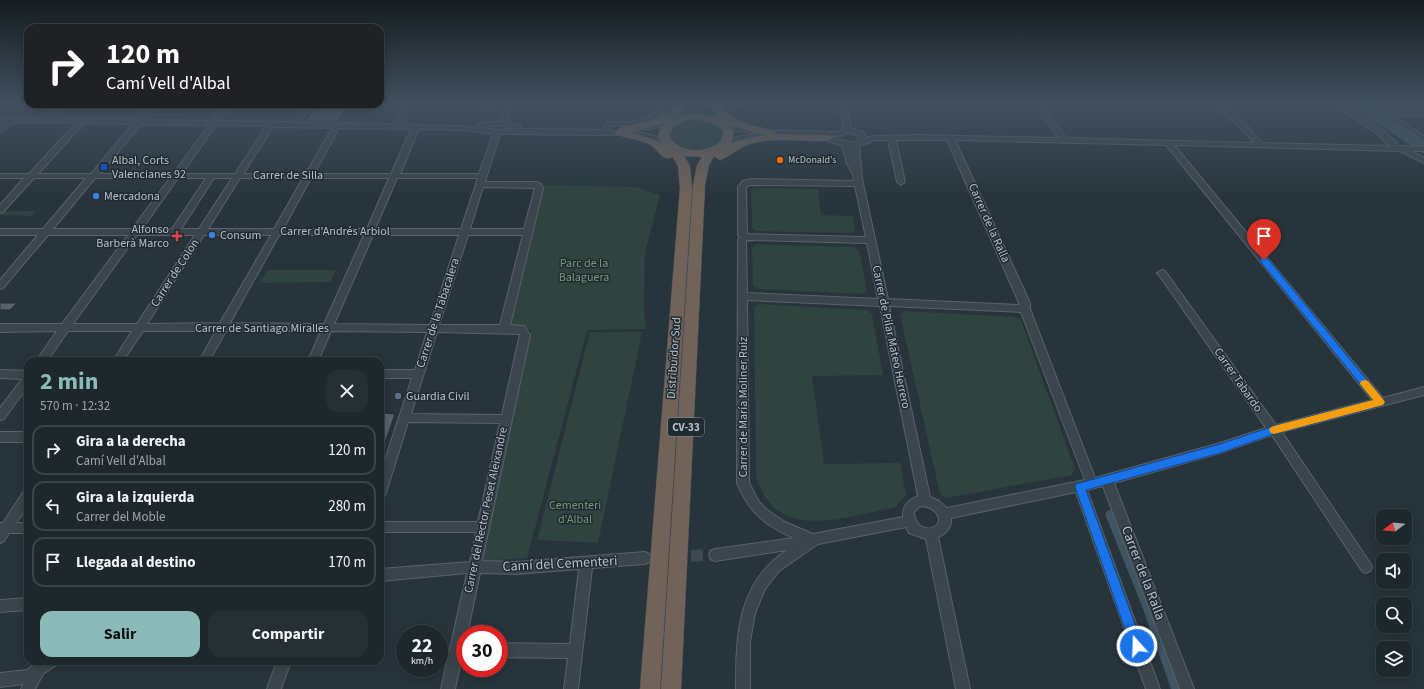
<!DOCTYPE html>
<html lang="es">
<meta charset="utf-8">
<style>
body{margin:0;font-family:"Source Sans 3",sans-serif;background:#252f34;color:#f1f3f6;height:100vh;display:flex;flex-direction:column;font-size:15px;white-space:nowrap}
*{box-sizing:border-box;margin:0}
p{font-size:13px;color:#a0a5a9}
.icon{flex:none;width:22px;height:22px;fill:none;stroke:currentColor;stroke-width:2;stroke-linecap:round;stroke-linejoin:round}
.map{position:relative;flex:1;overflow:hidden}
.sheet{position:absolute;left:24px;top:357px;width:360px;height:308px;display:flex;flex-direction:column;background:#1d272c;border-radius:12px;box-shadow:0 2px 10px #0003,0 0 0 1px #3b4448}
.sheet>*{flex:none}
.banner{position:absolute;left:24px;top:24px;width:360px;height:84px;border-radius:12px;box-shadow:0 2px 10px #0003,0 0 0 1px #3b4448;background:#202124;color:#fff;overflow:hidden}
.needle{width:26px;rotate:254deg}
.fabs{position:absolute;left:1376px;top:509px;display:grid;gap:8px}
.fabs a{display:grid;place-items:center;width:36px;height:36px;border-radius:8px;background:#1d272c;box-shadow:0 2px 10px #0003,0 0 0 1px #3b4448;font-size:20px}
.speed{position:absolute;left:396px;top:625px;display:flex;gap:8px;font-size:20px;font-weight:700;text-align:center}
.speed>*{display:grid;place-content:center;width:52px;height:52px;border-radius:50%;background:#1d272c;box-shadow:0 2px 10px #0003,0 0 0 1px #3b4448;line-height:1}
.speed small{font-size:10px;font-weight:400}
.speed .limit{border:6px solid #d22;background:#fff;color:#111}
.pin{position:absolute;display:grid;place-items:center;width:34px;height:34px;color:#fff;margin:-41px -17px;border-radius:50% 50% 50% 0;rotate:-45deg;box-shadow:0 0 4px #0007}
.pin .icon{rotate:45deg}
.me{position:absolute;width:44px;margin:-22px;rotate:340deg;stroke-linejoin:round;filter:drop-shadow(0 0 3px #0008)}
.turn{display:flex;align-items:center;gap:14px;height:84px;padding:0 16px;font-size:18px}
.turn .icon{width:52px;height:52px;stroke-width:2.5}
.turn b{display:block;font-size:28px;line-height:34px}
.round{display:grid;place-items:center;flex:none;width:42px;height:42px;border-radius:12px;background:#252f34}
.summary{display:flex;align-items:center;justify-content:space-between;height:68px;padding:0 16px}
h1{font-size:24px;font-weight:700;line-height:30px;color:#8bbbb9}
.cta{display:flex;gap:8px;margin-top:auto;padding:8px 16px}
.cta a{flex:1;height:46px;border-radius:12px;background:#8bbbb9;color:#111;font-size:16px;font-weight:700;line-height:46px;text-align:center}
.cta a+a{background:#252f34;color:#f1f3f6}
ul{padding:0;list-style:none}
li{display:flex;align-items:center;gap:12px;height:50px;margin:0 8px 6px;padding:0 8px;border:2px solid #3b4448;border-radius:12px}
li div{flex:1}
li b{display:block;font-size:15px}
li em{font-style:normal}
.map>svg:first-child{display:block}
.green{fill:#2f433f}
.water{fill:#3f5562}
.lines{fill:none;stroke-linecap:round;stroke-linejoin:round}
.canal{fill:#3f5562;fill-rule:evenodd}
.building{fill:#56626c;stroke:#222c33}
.minor-tunnel{stroke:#3d4950;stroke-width:12;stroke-dasharray:12 6;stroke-linecap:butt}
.minor-casing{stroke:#59636a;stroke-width:2}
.highway-casing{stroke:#465057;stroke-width:1}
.minor{fill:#3b454c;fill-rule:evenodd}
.highway{fill:#716359;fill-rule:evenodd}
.route{fill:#1a73e8;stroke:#114b97}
.slow{fill:#f59e0b}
.food-dot{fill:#e8710a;stroke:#202a31;stroke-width:1.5}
.transit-dot{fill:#1a4fb4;stroke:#202a31;stroke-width:1.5}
.shop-dot{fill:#3f7fe0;stroke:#202a31;stroke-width:1.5}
.health-dot{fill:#e0444e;stroke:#202a31;stroke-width:1.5}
.service-dot{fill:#5c6f8a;stroke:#202a31;stroke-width:1.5}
.labels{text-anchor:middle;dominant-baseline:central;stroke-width:3;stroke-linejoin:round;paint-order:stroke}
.far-poi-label{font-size:10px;fill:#b7c0c7;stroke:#202a31;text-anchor:start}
.shield{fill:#202a31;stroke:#8a939a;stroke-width:1}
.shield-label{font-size:11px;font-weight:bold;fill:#b7c0c7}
.poi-label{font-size:12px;fill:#b7c0c7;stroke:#202a31;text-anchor:start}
.street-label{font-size:12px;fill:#b7c0c7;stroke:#202a31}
.park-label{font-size:12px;fill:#789a79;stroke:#202a31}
.near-street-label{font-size:14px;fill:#b7c0c7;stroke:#202a31}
</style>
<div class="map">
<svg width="1424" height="689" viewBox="0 0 1424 689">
<rect width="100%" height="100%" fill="#27343b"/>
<g class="green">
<path d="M691,119C703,119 717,121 723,132C723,147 704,153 691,151C684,150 677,145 670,143L667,132L676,123Z"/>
<polygon points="542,185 636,187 660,195 645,252 644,309 646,329 587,330 527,558 480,561 504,460 531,330 508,326"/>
<polygon points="756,188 818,189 821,215 853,216 855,230 852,233 756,231 752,228 751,190"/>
<polygon points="4,211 36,211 32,216 0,215"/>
<polygon points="757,244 854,247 859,250 867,290 863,294 758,289 753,285 752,248"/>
<polygon points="267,270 336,270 330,282 260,283"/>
<path d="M759,304L867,310L872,314L883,375L812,376L824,464L900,463L906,496L900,501L896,507C846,517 774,544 756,476L754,308Z"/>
<polygon points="904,311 1016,317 1021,320 1075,469 1072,475 946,498 940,494 900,315"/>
<polygon points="590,332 642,332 598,543 537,540"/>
</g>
<polygon class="water" points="1348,104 1367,104 1424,142 1424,154"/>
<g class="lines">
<polygon class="canal" points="1110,510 1113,511 1115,514 1152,606 1183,689 1171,689 1142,606 1105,514 1107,511"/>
</g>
<g class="building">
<polygon points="317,104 348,104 338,121 306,121"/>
<polygon points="481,104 498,104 496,112 479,112"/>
<polygon points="0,303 17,303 10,310 0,310"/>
<polygon points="380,413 395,414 381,454 380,454"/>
</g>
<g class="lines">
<polyline class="minor-tunnel" points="655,557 715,555"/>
<defs>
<g id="minor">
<path d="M56,104H64L51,118L137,119L150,104H158L145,120L212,121L224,104H232L219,121L293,122L305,104H313L300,123L393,124L403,104H411L401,124L478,127V124L501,121V115L505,104H513L509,115V123L521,126V129L603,130L606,122H630L652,115L654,113L655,104H663C662,107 663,111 662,114C658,125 622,126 612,126L610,131L642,133L667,139V143H664L642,137L621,135L500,134L485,182H536L541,184L543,188L510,325L524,326L530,335L482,561L516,562L645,552L649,554L651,558L649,562L645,564L592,568L578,689H564L568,658L499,657V643L570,644L579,569L516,574L480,573L467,634H465V641L455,689H441L467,573L380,581V569L470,562L476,532H380V522H478L500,423L408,422L386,493L384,497L380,498V475L412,378H380V370H415L427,332L331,331L318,361H308L321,331H226L209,361H199L216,331H143L123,361H113L132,331H68L47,361H36L57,331L0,332V324H62L128,235H48L3,288L0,289V280L38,235H0V229H43L86,178H34L3,212L0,213V205L24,178H0V174H29L76,123L15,122L0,132V126L6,121H0V117L42,118ZM84,123L133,124L91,174H38ZM141,124L209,125L173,174H100ZM216,125L266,126L235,174H182ZM500,125L513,129L497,130L483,128ZM273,127L332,128L306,174H243ZM339,128L411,129L391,174H314ZM419,129L467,130L493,134L479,174H400ZM95,178H170L132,229H53ZM178,178H206L172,229H142ZM214,178H232L199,229H181ZM240,178H303L274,229H208ZM311,178H389L367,229H283ZM397,178H478L461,229H375ZM483,187L535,188L524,229H470ZM137,235H195L137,324H73ZM204,235H271L220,323L147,324ZM279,235H364L324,324L230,323ZM373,235H459L430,325L334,324ZM468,235H523L500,325H439ZM437,332L520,334L502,415L411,414Z"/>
<polygon points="719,104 746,104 732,109"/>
<path d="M838,104H846L851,128L865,133L866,138L874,136L918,135L1058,138L1035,104H1043L1066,138L1254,143L1240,127L1213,104C1231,104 1251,130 1262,143L1390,146L1377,134L1333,104H1342L1383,130L1397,143V146L1424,147V151H1412L1424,158V163L1400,151L1174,145L1383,398L1424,387V395L1282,432L1370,563L1372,567L1370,571L1366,573L1362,571L1272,435L1220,453L1114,483L1194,689H1180L1103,486L1087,490L1160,689H1146L1076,492L951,518C952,527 946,534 938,537L970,689H956L926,539L909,533L906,527L818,544L779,571L765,589L755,613L750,642V689H736C736,635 737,583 787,550L715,561L711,559L709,555L711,551L715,549L794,538C764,525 750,513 737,483L738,240L740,237L738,235V187L743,181L751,179L854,181L853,174L847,164L842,145L815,138L814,136L769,135V138H766L742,140L725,145L721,143L722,141L741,136L758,134L726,129L722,127L726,125L757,130L838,132L844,129ZM847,133L857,135L859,140L853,143L827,136H840ZM875,140H888L897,182L901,185L905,182L896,140H947L1020,305L888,299L862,179L859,146ZM955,140L1166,145L1372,400L1276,425L1165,271L1162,270L1157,273L1159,275L1266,428L1220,443L1095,478L1030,309V303ZM749,185L855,186L866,237L747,234L746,188ZM748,240L867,243L878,299L747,293L746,241ZM747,300L880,306L918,496C908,500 902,506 903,517L813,534L785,522L767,510L759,502L749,483ZM889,306L1021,312L1085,480L947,508L939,501L930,497ZM923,506C929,507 934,509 937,514C947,529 916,538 914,512L919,507Z"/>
<path d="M1366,104C1375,104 1380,107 1388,108L1392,112H1424V116H1394L1424,136V141Z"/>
<polygon points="670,121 674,123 673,125 634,131 630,129 634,127"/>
<polygon points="0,370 28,371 28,386 4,419 0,420 0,408 22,379 0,378"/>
<rect x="0" y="432" width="28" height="10"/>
<polygon points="28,490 28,505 16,523 28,523 28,533 9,533 4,541 0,543 0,523 3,523 24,491"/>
<polygon points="28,598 28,610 0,612 0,600"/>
<polygon points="38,661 57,661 55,666 43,674 35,689 21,689 23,684 0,687 0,673 27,670"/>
<polygon points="277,661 291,661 281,689 267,689"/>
</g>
<path id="highway" d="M677,104H688L677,117L691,113L718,117L708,104H719C733,123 753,125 775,131L776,134L826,135L830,136L832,138L830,140L826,141C801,142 772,136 747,145C738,148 730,157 720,160L714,156L709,165L705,185L681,689H661L693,185L697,165L702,157L684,156L690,166L692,188L660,689H640L680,188L678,166L673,157C663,162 659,151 652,146C643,140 627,138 617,135L615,133L619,128C640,122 662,121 677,104ZM692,119C702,120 717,121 723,132L721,141C707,154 679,154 669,136C672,124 681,122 692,119ZM664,124L660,128L658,136L661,142L630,132ZM731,126L763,135L740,140L731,143L734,132Z"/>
</defs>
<use href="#minor" class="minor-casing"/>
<use href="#highway" class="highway-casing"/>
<use href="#minor" class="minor"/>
<use href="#highway" class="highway"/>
</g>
<linearGradient id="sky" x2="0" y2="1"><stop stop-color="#151d20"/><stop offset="0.52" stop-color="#415060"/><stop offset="1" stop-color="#415060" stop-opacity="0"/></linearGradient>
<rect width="1424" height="200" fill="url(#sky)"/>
<polygon class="route" points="1264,257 1267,258 1385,402 1383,405 1380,406 1274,434 1220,453 1086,490 1143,646 1141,650 1137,652 1133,650 1131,646 1075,487 1076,484 1220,444 1274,426 1373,400 1261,262 1260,260 1261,258"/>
<polygon class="slow" points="1365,380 1368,381 1383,399 1385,402 1383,405 1274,434 1271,433 1269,430 1271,427 1274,426 1373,400 1360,384 1361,381"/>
<circle class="food-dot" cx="780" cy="160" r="4"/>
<rect class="transit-dot" x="100" y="163" width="8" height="8" rx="2"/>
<g class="shop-dot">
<circle cx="96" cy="196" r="4"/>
<circle cx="212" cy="235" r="4"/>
</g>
<path class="health-dot" d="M175 230h4v4h4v4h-4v4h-4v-4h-4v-4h4z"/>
<circle class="service-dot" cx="398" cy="396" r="4"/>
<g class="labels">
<g class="far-poi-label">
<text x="788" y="160">McDonald's</text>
</g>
<rect class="shield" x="668" y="418" width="36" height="18" rx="3"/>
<g class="shield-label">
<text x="686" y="427">CV-33</text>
</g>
<g class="poi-label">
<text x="112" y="160">Albal, Corts<tspan x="112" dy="14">Valencianes 92</tspan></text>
<text x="104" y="196">Mercadona</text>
<text x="169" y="229" text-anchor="end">Alfonso<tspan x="169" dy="14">Barberà Marco</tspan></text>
<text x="220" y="235">Consum</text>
<text x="406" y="396">Guardia Civil</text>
</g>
<g class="street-label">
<text x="288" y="175">Carrer de Silla</text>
<text transform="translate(989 223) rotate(66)">Carrer de la Ralla</text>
<text x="335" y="231">Carrer d'Andrés Arbiol</text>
<text transform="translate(175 273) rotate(-57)">Carrer de Colon</text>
<text transform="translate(438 313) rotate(-72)">Carrer de la Tabacalera</text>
<text x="262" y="328">Carrer de Santiago Miralles</text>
<text transform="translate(891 337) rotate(78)">Carrer de Pilar Mateo Herrero</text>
<text transform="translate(674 358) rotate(-86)">Distribuïdor Sud</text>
<text transform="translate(1238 380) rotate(55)">Carrer Tabardo</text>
<text transform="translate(743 407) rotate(-90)">Carrer de María Moliner Ruiz</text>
<text transform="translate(486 510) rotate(-78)">Carrer del Rector Peset Aleixandre</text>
</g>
<g class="park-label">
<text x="584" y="263">Parc de la<tspan x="584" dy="14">Balaguera</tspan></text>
<text x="575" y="505">Cementeri<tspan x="575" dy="14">d'Albal</tspan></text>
</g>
<g class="near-street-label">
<text transform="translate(560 564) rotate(-3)">Camí del Cementeri</text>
<text transform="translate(1143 573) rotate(69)">Carrer de la Ralla</text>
</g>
</g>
</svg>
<div class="fabs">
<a><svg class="needle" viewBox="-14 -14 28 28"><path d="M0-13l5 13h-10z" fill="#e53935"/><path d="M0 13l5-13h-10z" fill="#a0a5a9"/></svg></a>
<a><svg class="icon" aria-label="sound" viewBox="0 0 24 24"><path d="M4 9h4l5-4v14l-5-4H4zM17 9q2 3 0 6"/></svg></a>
<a><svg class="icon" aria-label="search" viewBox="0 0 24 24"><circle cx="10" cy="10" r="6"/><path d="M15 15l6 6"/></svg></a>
<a><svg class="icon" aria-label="layers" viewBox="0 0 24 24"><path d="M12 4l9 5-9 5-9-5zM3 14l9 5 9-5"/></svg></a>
</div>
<div class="speed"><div>22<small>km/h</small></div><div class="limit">30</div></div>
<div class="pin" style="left:1264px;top:260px;background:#d93025"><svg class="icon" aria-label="arrive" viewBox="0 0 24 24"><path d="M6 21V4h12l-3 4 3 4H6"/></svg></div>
<svg class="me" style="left:1137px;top:646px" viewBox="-20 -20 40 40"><circle r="17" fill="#1a73e8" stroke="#fff" stroke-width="3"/><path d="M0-11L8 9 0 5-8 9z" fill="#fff"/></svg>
<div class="banner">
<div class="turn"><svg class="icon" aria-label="right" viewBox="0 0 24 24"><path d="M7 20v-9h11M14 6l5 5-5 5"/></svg><div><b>120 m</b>Camí Vell d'Albal</div></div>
</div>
<section class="sheet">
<div class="summary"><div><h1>2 min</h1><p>570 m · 12:32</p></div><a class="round"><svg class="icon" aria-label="close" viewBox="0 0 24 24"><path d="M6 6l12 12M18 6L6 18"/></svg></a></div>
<ul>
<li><svg class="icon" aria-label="right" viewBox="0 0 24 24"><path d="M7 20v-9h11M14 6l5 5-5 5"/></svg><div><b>Gira a la derecha</b><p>Camí Vell d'Albal</p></div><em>120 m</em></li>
<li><svg class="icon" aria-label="left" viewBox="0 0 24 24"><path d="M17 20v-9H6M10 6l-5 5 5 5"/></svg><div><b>Gira a la izquierda</b><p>Carrer del Moble</p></div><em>280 m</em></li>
<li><svg class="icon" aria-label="arrive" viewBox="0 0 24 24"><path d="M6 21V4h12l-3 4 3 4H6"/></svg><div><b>Llegada al destino</b></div><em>170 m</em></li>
</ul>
<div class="cta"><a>Salir</a><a>Compartir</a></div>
</section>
</div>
